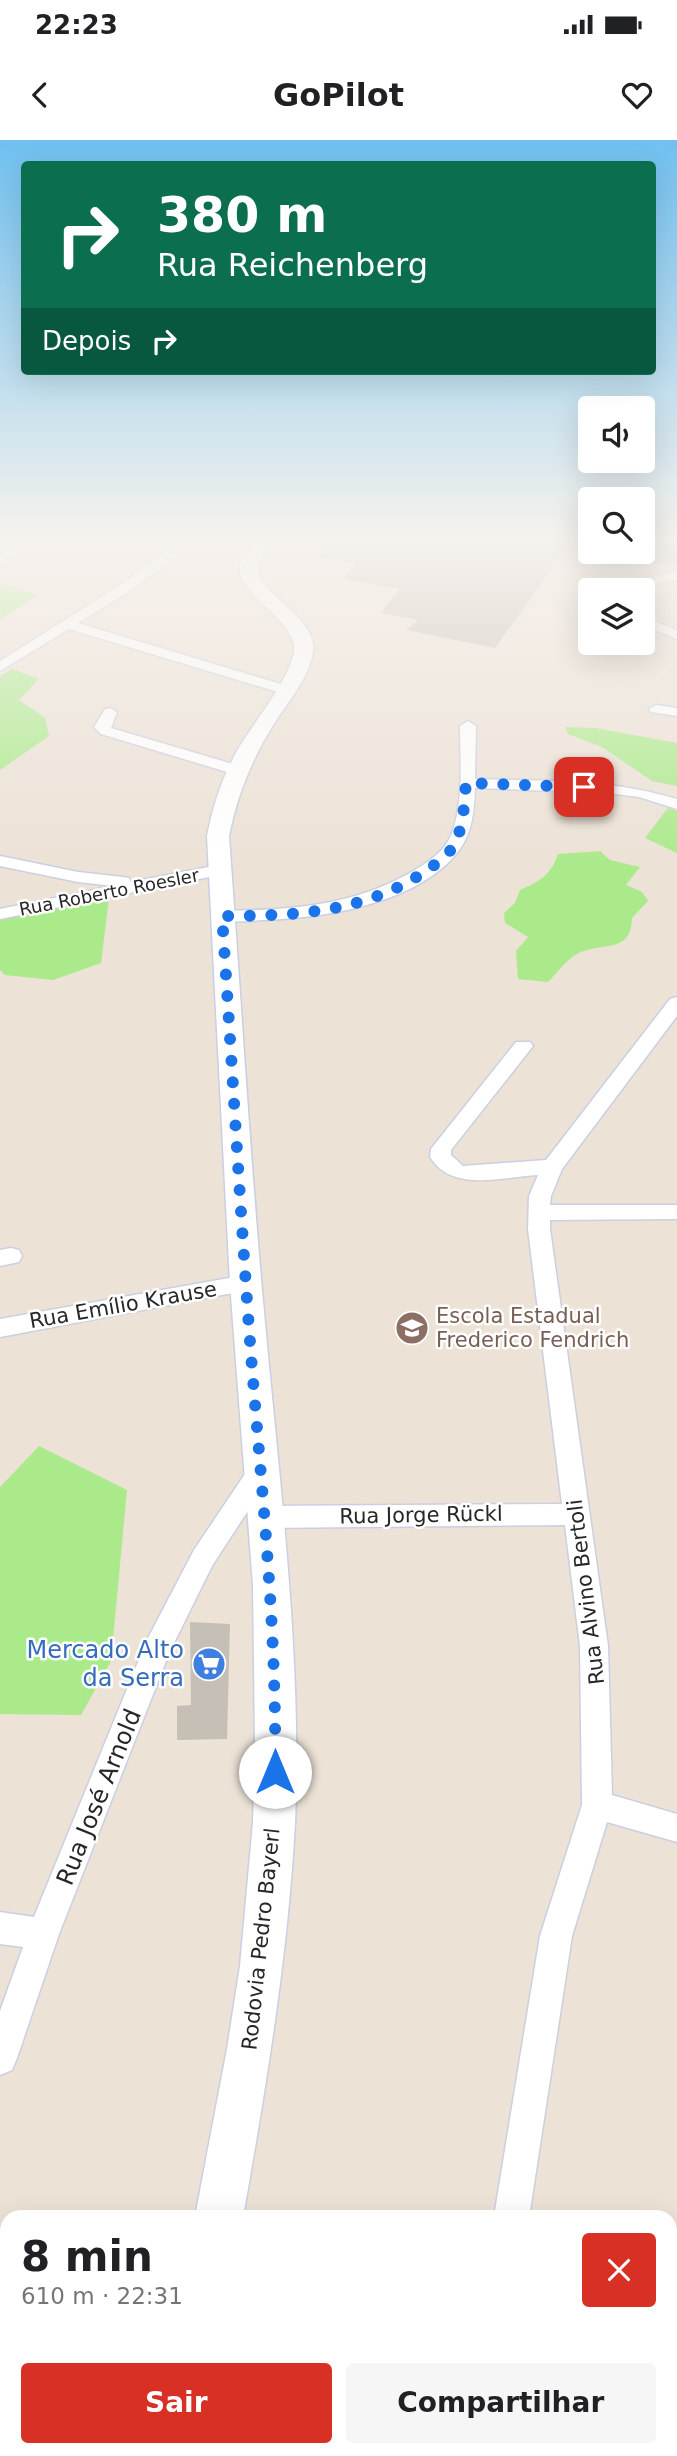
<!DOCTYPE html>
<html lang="pt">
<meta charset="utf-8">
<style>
body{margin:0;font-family:"DejaVu Sans",sans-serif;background:#f6f6f6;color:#202124;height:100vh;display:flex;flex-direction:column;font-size:26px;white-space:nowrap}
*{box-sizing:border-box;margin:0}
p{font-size:23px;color:#757577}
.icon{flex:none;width:38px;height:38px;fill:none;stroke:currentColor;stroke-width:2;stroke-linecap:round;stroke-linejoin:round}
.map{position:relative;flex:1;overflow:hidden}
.details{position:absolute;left:0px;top:2070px;width:677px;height:247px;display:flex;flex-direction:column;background:#fff;border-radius:21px 21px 0 0;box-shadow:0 7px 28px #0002}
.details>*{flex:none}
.hud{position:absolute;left:21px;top:21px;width:635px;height:214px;border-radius:7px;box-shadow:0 7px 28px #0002;background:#0b6e4f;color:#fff;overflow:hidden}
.fabs{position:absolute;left:578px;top:256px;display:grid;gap:14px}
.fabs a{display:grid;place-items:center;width:77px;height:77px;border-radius:7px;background:#fff;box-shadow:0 7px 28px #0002;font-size:35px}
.pin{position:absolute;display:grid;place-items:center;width:60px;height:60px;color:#fff;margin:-30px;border-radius:14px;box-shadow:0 4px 10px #0006}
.me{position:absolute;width:77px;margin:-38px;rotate:0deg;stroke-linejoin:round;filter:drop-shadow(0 0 5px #0008)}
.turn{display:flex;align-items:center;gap:24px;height:147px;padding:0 21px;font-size:32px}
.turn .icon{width:91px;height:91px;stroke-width:2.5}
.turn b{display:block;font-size:49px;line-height:60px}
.then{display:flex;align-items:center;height:66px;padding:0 21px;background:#0003;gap:14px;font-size:26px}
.round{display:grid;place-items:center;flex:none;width:74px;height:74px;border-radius:7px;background:#f6f6f6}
.overview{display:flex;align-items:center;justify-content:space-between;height:119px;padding:0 21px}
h1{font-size:42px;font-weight:800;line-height:52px}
.cta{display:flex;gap:14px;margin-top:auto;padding:14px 21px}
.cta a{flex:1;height:80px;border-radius:7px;background:#d93025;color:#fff;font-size:28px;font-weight:800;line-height:80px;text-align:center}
.cta a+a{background:#f6f6f6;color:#202124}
.status{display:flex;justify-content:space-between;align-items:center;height:49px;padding:0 35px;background:#fff;direction:ltr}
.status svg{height:19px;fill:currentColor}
header{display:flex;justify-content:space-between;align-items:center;height:91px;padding:0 21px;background:#fff;font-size:32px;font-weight:800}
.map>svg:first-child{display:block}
.green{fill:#abea8b}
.building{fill:#c6bfb6}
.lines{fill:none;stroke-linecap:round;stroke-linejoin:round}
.minor-casing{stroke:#cbcfe2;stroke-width:3}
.secondary-casing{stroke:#cbcfe2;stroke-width:3}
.minor{fill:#fff;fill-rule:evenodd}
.secondary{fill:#fff;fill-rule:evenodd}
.route{stroke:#1a73e8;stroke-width:12;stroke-dasharray:0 21.6}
.labels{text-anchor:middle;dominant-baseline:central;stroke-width:5;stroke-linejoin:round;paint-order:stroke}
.far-street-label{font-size:18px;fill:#272727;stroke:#fff}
.street-label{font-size:21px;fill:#272727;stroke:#fff}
.education-label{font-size:21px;fill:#785e54;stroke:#fff;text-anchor:start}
.near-shop-label{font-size:24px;fill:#366cbe;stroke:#fff;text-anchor:end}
.near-street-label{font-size:24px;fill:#272727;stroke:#fff}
</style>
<div class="status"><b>22:23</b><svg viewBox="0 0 49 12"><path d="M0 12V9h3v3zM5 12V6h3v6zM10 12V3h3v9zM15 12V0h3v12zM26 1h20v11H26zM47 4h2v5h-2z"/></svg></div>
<header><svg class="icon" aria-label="back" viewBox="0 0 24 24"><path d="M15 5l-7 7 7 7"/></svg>GoPilot<svg class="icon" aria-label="heart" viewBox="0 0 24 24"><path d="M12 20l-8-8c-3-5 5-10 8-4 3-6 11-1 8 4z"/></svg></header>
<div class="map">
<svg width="677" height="2316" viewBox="0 0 677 2316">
<rect width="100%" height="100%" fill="#ece2d6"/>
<g class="green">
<polygon points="0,444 38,455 0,479"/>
<polygon points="12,529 39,539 19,560 45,578 49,596 0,630 0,536"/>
<polygon points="565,587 596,588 677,603 677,646 652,641 602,607 568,594"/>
<polygon points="668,668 677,671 677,713 645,698"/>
<path d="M600,711L610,720L640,727L626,745L642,752L648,761L632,778C631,815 602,801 577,814C566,820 557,833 548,842L518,839L516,811L528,797L505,783L504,773L515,763L520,750C539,742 551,735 558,714Z"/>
<polygon points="109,758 101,823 53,840 5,835 0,830 0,778"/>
<polygon points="39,1306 127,1350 111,1521 81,1575 0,1574 0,1347"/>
</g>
<g class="building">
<polygon points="330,398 574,398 495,508 406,490 418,480 381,473 400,449 342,439 357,424 311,417"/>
<polygon points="642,402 677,403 677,424 642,423"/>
<polygon points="190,1482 230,1484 227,1599 177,1600 177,1566 191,1565"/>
</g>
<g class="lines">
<defs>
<g id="minor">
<polygon points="29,398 44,398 0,425 0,416"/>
<polygon points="186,398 201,398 127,453 78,483 291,547 293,550 291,553 281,553 69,489 0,531 0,521 117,447"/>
<polygon points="677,431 677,439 627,450 601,450"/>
<polygon points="590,449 593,450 590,450 590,462 575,455"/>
<polygon points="642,476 677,490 677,499 642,485"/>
<polygon points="656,565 677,568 677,576 651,572 649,569"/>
<polygon points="110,568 117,572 111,588 243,627 245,630 237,635 101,594 94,587 105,569"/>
<path d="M468,581L476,586L475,639C543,641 611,639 677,659V669L639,657L607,653L475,648C474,669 473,691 460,709C421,763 325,778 264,780C248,781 231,783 216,780L213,776L216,772L222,771C290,770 355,766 415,730C430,721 446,710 452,693C464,660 460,620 460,586Z"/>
<polygon points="0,716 78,732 123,737 129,738 131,742 219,725 227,730 219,735 0,779 0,769 113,746 78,742 0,726"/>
<path d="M677,857V876L562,1029L551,1056L550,1065H677V1079L550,1080V1089L608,1506L612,1655L677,1674V1702L607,1682L572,1796L529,2077H494L540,1796L582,1665L580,1506L565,1385L264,1388L255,1385L251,1377L255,1369L264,1366L562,1364L528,1089L529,1056L538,1035C503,1037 452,1053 430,1017L431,1009L516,902H530L533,906L451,1010V1015L463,1026L546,1020L670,859Z"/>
<polygon points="11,1108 19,1110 22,1116 19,1122 0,1126 0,1110"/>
<polygon points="246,1135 254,1137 257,1143 254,1149 0,1197 0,1179"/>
<polygon points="260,1322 269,1325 273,1332 212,1426 170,1511 59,1794 17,1918 12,1930 0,1935 0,1871 23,1807 0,1804 0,1772 34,1777 147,1500 194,1410 251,1325"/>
<polygon points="670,2286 677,2289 677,2316 655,2316 653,2310 670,2310"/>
<polygon points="437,2310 492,2310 491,2316 439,2316"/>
</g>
<g id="secondary">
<path d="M264,398H283C277,406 266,412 260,421C244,448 319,475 313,512C309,539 286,564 272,587C251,621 237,656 229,696C241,858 250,1021 265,1183C280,1348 302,1517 295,1683C288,1816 266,1946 243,2077H195L227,1909L240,1826L253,1682L255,1607L253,1446L230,1143L207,696C213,665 222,638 237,611C251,586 295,533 294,508C294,476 220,447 245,416C250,410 258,404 264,398Z"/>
<polygon points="139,2310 193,2310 191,2316 137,2316"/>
</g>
</defs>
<use href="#minor" class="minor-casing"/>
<use href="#secondary" class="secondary-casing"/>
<use href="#minor" class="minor"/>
<use href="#secondary" class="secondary"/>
</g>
<linearGradient id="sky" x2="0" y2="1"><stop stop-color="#6fc0f0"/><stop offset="0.55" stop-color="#f6f2ed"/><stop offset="1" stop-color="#f6f2ed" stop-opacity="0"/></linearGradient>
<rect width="677" height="723" fill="url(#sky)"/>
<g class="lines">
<path class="route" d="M275,1632C277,1492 262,1354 251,1215C240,1069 232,922 222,776C294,776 366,773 427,730C437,723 448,716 454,705C464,686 464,664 466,643L584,647"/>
</g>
<defs>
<symbol id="school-disc" viewBox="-11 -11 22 22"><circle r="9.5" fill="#8d6e63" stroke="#fff"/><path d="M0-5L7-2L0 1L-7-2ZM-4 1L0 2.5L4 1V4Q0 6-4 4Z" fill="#fff"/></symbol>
<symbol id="supermarket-disc" viewBox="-11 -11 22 22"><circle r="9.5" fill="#3f7fe0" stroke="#fff"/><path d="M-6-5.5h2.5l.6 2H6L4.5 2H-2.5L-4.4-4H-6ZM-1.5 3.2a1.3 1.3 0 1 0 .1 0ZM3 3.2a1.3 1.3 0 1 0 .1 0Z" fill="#fff"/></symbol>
</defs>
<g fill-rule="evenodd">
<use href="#school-disc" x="393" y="1169" width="38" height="38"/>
<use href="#supermarket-disc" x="190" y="1505" width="38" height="38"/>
</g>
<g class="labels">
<g class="far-street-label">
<text transform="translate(109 752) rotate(-11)">Rua Roberto Roesler</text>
</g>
<g class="street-label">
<text transform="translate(123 1165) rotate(-10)">Rua Emílio Krause</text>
<text transform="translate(421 1375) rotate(-1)">Rua Jorge Rückl</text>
<text transform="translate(586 1452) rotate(-97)">Rua Alvino Bertoli</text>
<text transform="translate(261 1799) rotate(-84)">Rodovia Pedro Bayerl</text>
</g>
<g class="education-label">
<text x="436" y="1176">Escola Estadual<tspan x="436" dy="24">Frederico Fendrich</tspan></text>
</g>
<g class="near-shop-label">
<text x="184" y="1510">Mercado Alto<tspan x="184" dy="28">da Serra</tspan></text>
</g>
<g class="near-street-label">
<text transform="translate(99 1657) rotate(-68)">Rua José Arnold</text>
</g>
</g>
</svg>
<div class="fabs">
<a><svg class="icon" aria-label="sound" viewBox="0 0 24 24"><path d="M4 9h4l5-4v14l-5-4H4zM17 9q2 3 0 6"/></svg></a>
<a><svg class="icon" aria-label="search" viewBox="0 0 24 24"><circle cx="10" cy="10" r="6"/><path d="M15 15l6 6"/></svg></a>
<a><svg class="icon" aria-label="layers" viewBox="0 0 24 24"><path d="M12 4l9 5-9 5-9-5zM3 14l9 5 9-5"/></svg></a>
</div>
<div class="pin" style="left:584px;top:647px;background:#d93025"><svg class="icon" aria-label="arrive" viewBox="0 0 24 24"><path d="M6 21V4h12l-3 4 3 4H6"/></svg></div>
<svg class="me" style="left:275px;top:1632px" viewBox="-20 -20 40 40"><circle r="19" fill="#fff"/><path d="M0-13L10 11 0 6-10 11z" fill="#1a73e8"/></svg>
<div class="hud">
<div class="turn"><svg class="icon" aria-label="right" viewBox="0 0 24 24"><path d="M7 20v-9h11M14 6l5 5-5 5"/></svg><div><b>380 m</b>Rua Reichenberg</div></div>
<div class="then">Depois<svg class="icon" aria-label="right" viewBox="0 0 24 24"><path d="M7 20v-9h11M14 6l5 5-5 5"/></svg></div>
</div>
<section class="details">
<div class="overview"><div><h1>8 min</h1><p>610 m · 22:31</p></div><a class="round" style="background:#d93025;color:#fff"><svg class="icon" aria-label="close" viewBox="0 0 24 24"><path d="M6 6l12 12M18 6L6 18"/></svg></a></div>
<div class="cta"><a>Sair</a><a>Compartilhar</a></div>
</section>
</div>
